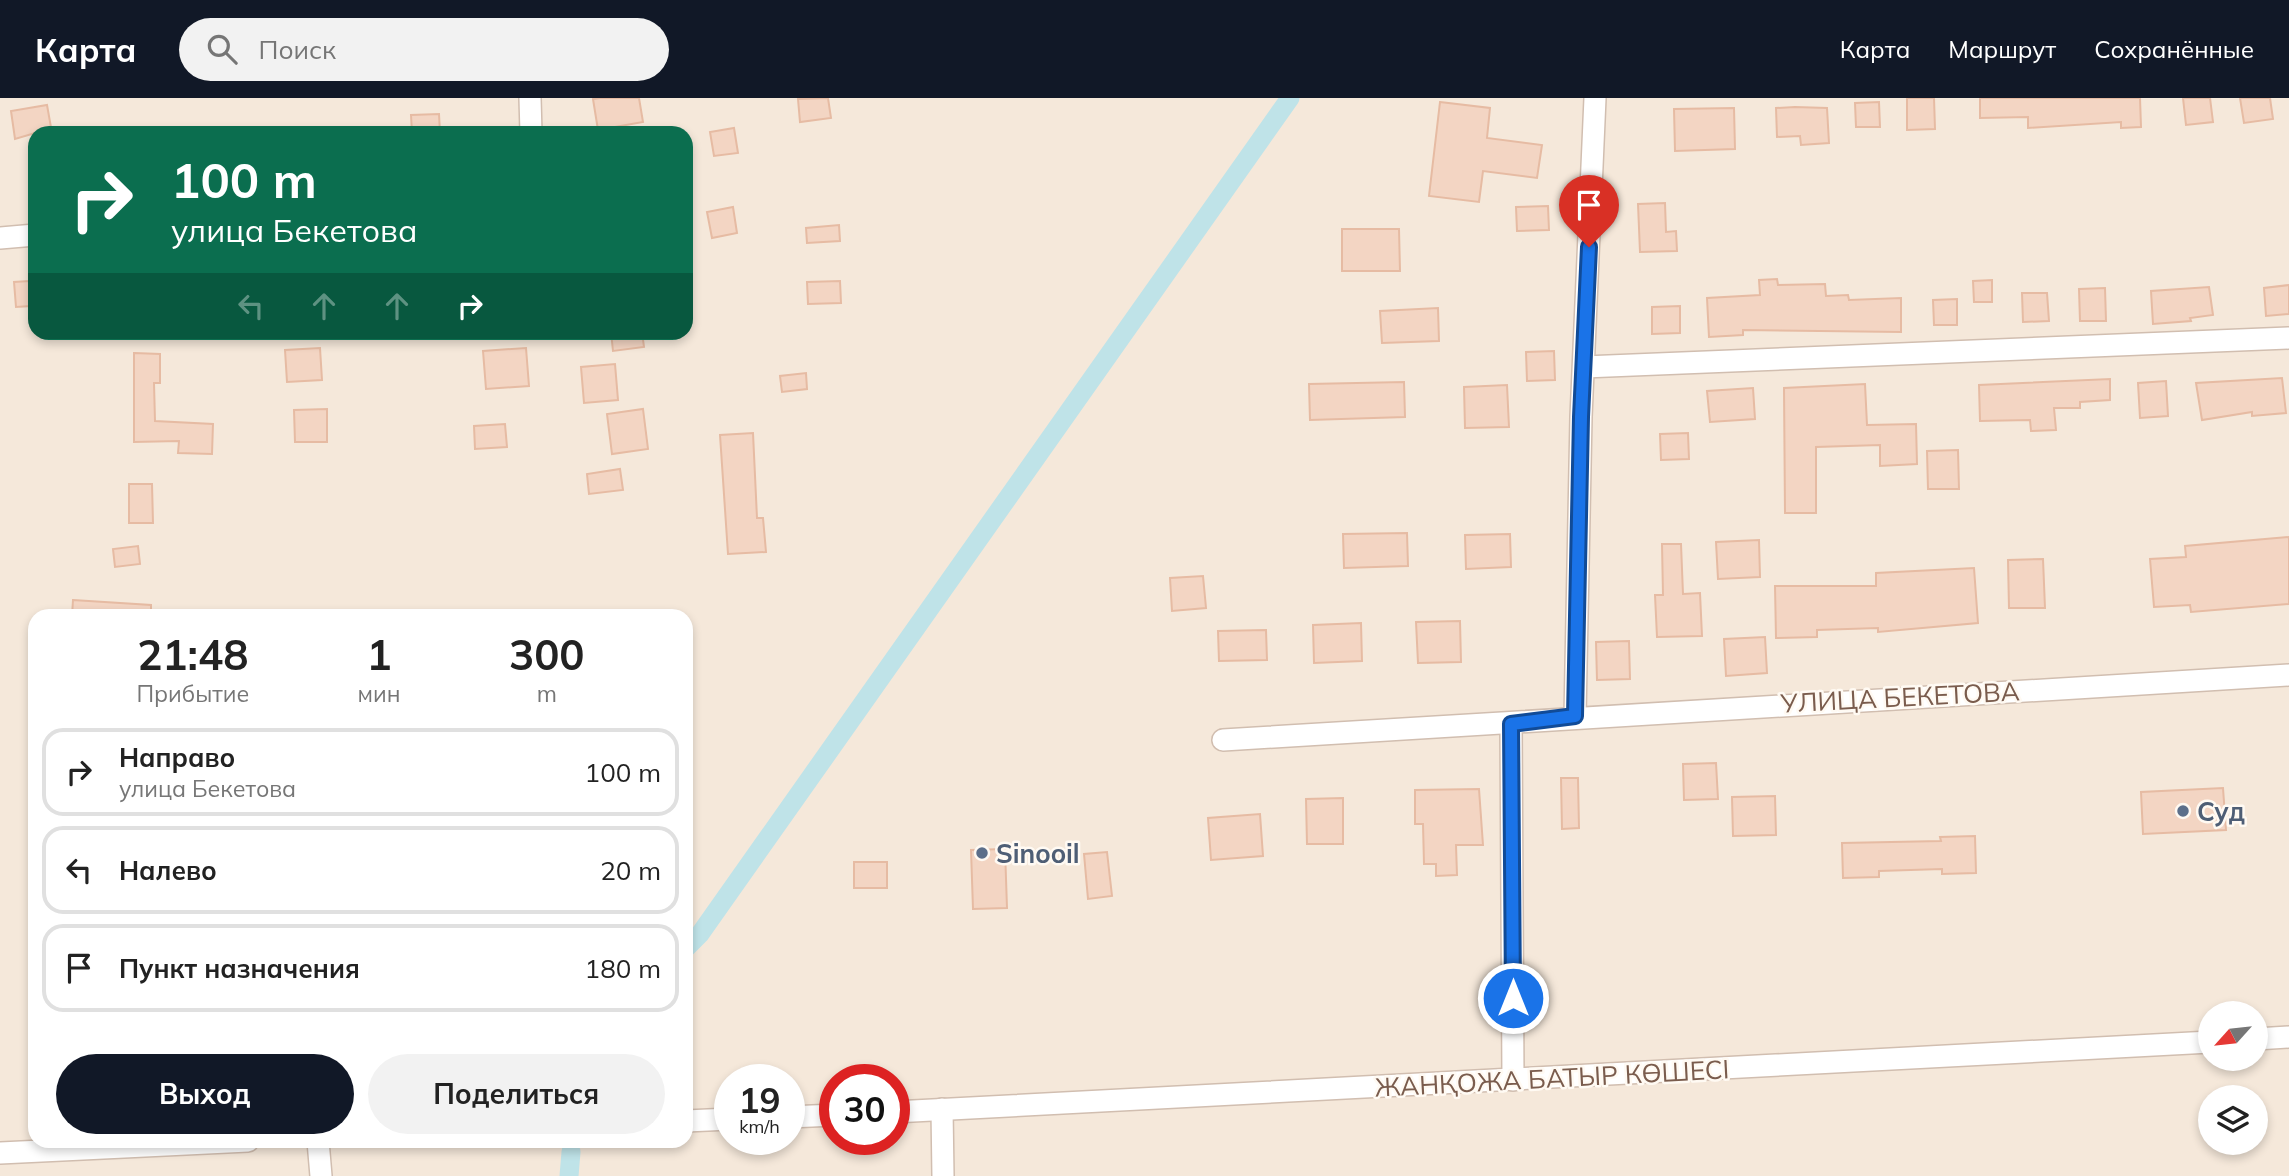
<!DOCTYPE html>
<html lang="ru">
<meta charset="utf-8">
<style>
body{margin:0;font-family:Mulish,sans-serif;background:#f2f2f2;color:#222;height:100vh;display:flex;flex-direction:column;font-size:26px;white-space:nowrap}
*{box-sizing:border-box;margin:0}
p{font-size:23px;color:#767676}
.icon{flex:none;width:38px;height:38px;fill:none;stroke:currentColor;stroke-width:2;stroke-linecap:round;stroke-linejoin:round}
.map{position:relative;flex:1;overflow:hidden}
.sheet{position:absolute;left:28px;top:511px;width:665px;height:539px;display:flex;flex-direction:column;background:#fff;border-radius:21px;box-shadow:0 4px 10px #0003}
.sheet>*{flex:none}
.hud{position:absolute;left:28px;top:28px;width:665px;height:214px;border-radius:21px;box-shadow:0 4px 10px #0003;background:#0b6e4f;color:#fff;overflow:hidden}
.needle{width:46px;rotate:243deg}
.controls{position:absolute;left:2198px;top:903px;display:grid;gap:14px}
.controls a{display:grid;place-items:center;width:70px;height:70px;border-radius:50%;background:#fff;box-shadow:0 4px 10px #0003;font-size:35px}
.speed{position:absolute;left:714px;top:966px;display:flex;gap:14px;font-size:35px;font-weight:700;text-align:center}
.speed>*{display:grid;place-content:center;width:91px;height:91px;border-radius:50%;background:#fff;box-shadow:0 4px 10px #0003;line-height:1}
.speed small{font-size:18px;font-weight:400}
.speed .limit{border:10px solid #d22;background:#fff;color:#111}
.pin{position:absolute;display:grid;place-items:center;width:60px;height:60px;color:#fff;margin:-72px -30px;border-radius:50% 50% 50% 0;rotate:-45deg;box-shadow:0 0 7px #0007}
.pin .icon{rotate:45deg}
.me{position:absolute;width:77px;margin:-38px;rotate:0deg;stroke-linejoin:round;filter:drop-shadow(0 0 5px #0008)}
.turn{display:flex;align-items:center;gap:24px;height:147px;padding:0 28px;font-size:32px}
.turn .icon{width:91px;height:91px;stroke-width:2.5}
.turn b{display:block;font-size:49px;line-height:60px}
.lanes{display:flex;align-items:center;height:66px;padding:0 28px;background:#0003;justify-content:center;gap:35px;direction:ltr}
.lanes .off{opacity:.35}
.eta{display:flex;justify-content:space-evenly;align-items:center;height:119px;text-align:center}
.eta b{font-size:42px;font-weight:700;line-height:49px}
.primary-button{display:flex;gap:14px;margin-top:auto;padding:14px 28px}
.primary-button a{flex:1;height:80px;border-radius:42px;background:#111827;color:#fff;font-size:28px;font-weight:700;line-height:80px;text-align:center}
.primary-button a+a{background:#f2f2f2;color:#222}
ul{padding:0;list-style:none}
li{display:flex;align-items:center;gap:21px;height:88px;margin:0 14px 10px;padding:0 14px;border:4px solid #e0e0e0;border-radius:21px}
li div{flex:1}
li b{display:block;font-size:26px}
li em{font-style:normal}
header{display:flex;align-items:center;gap:42px;box-sizing:border-box;height:98px;padding:0 35px;background:#111827;color:#fff}
header strong{font-size:33px}
nav{display:flex;gap:38px;margin-inline-start:auto;font-size:24px}
.search{width:490px;height:63px;background:#f2f2f2;display:flex;align-items:center;gap:18px;box-sizing:border-box;padding:0 24px;border-radius:38px;color:#767676;font-size:26px}
.map>svg:first-child{display:block}
.residential{fill:#f5e8da;fill-rule:evenodd}
.lines{fill:none;stroke-linecap:round;stroke-linejoin:round}
.canal{stroke:#bfe3e8;stroke-width:19}
.building{fill:#f3d5c3;stroke:#e6bba3;stroke-width:2}
.minor-casing{stroke:#d1beb0;stroke-width:24}
.minor{stroke:#fff;stroke-width:21}
.route-casing{stroke:#114b97;stroke-width:18}
.route{stroke:#1a73e8;stroke-width:12}
.service-dot{fill:#5c6f8a;stroke:#fffaf3;stroke-width:2.5}
.labels{text-anchor:middle;dominant-baseline:central;stroke-width:5;stroke-linejoin:round;paint-order:stroke}
.street-label{font-size:26px;fill:#7a5c4d;stroke:#fffaf3}
.service-label{font-size:26px;font-weight:bold;fill:#4e5e75;stroke:#fffaf3;text-anchor:start}
</style>
<header>
<strong>Карта</strong>
<div class="search"><svg class="icon" aria-label="search" viewBox="0 0 24 24"><circle cx="10" cy="10" r="6"/><path d="M15 15l6 6"/></svg>Поиск</div>
<nav><a>Карта</a><a>Маршрут</a><a>Сохранённые</a></nav>
</header>
<div class="map">
<svg width="2289" height="1078" viewBox="0 0 2289 1078">
<rect width="100%" height="100%" fill="#fdf6ec"/>
<path class="residential" d="M0,0H2289V1078H0ZM35,35H686V234H35ZM35,518H686V1043H35ZM2210,915H2256V961H2210ZM730,982H789V1041H730ZM835,982H894V1041H835ZM2210,999H2256V1045H2210Z"/>
<g class="lines">
<g class="canal">
<polyline points="686,850 700,836 1290,0"/>
<polyline points="569,1078 571,1054"/>
</g>
</g>
<g class="building">
<polygon points="600,0 639,0 643,24 598,32 593,1"/>
<polygon points="828,0 831,20 800,24 798,1"/>
<polygon points="1907,0 1934,0 1935,31 1907,32"/>
<polygon points="1980,0 2140,0 2141,29 2121,30 2121,24 2028,30 2028,19 1980,20"/>
<polygon points="2183,0 2210,0 2213,24 2186,27"/>
<polygon points="2240,0 2270,0 2273,21 2244,25"/>
<polygon points="1440,4 1490,10 1487,40 1542,47 1537,80 1483,73 1479,104 1429,98"/>
<polygon points="1879,4 1880,29 1856,29 1855,5"/>
<polygon points="47,7 52,35 35,35 15,41 11,13"/>
<polygon points="1795,9 1827,10 1829,45 1801,47 1800,38 1777,39 1776,10"/>
<polygon points="1734,10 1735,51 1675,53 1674,11"/>
<polygon points="439,16 440,35 412,35 411,17"/>
<polygon points="734,30 738,55 714,58 710,34"/>
<polygon points="1665,105 1666,134 1676,133 1677,153 1640,154 1638,106"/>
<polygon points="1548,108 1549,132 1517,133 1516,109"/>
<polygon points="733,109 737,135 712,140 707,114"/>
<polygon points="839,127 840,143 807,145 806,130"/>
<polygon points="1342,131 1399,131 1400,173 1342,173"/>
<polygon points="1777,181 1778,187 1825,186 1826,198 1848,197 1849,202 1901,200 1901,234 1743,232 1743,237 1709,239 1707,200 1760,197 1759,182"/>
<polygon points="1992,182 1992,204 1974,204 1973,183"/>
<polygon points="29,183 31,208 16,209 14,184"/>
<polygon points="840,183 841,205 808,206 807,184"/>
<polygon points="2289,187 2289,216 2266,218 2264,190"/>
<polygon points="2209,189 2213,217 2190,220 2191,223 2153,226 2151,193"/>
<polygon points="2105,190 2106,223 2080,223 2079,191"/>
<polygon points="2022,195 2047,195 2049,223 2023,224"/>
<polygon points="1957,201 1957,227 1934,227 1933,202"/>
<polygon points="1680,208 1680,235 1652,236 1652,209"/>
<polygon points="1438,210 1439,243 1382,245 1380,213"/>
<polygon points="611,234 642,234 644,249 613,253"/>
<polygon points="320,250 322,282 287,284 285,252"/>
<polygon points="526,250 529,288 486,291 483,253"/>
<polygon points="1554,253 1555,282 1527,283 1526,254"/>
<polygon points="134,255 160,256 160,285 154,285 155,323 213,326 212,356 178,355 179,343 134,344"/>
<polygon points="615,266 618,302 584,305 581,269"/>
<polygon points="806,275 807,291 782,294 780,278"/>
<polygon points="2282,280 2286,315 2252,318 2252,314 2202,322 2196,285"/>
<polygon points="2110,281 2110,302 2080,304 2080,310 2054,310 2056,332 2031,333 2030,322 1980,323 1979,287"/>
<polygon points="2166,283 2168,318 2140,320 2138,285"/>
<polygon points="1404,284 1405,319 1310,322 1309,286"/>
<polygon points="1865,286 1867,327 1916,326 1917,366 1880,368 1880,347 1816,349 1816,415 1785,415 1784,290"/>
<polygon points="1507,287 1509,329 1465,330 1464,289"/>
<polygon points="1753,290 1755,321 1710,324 1707,293"/>
<polygon points="327,311 327,344 295,344 294,312"/>
<polygon points="643,311 648,351 612,356 607,316"/>
<polygon points="505,326 507,349 475,351 474,328"/>
<polygon points="753,335 757,420 763,420 766,454 728,456 720,337"/>
<polygon points="1688,335 1689,361 1661,362 1660,336"/>
<polygon points="1958,352 1959,391 1928,391 1927,353"/>
<polygon points="620,371 623,392 589,396 587,376"/>
<polygon points="129,386 152,386 153,425 129,425"/>
<polygon points="1407,435 1408,468 1344,470 1343,436"/>
<polygon points="1510,436 1511,469 1466,471 1465,437"/>
<polygon points="2289,439 2289,506 2191,514 2190,507 2154,509 2150,461 2186,459 2185,448"/>
<polygon points="1759,442 1760,479 1718,481 1716,444"/>
<polygon points="1662,446 1681,446 1683,496 1700,495 1702,538 1657,539 1655,497 1663,497"/>
<polygon points="138,448 140,466 115,469 113,451"/>
<polygon points="2043,461 2045,510 2009,510 2008,462"/>
<polygon points="1974,470 1978,525 1878,534 1878,530 1817,532 1817,539 1776,540 1775,488 1876,488 1876,475"/>
<polygon points="1203,478 1206,510 1172,513 1170,480"/>
<polygon points="73,502 151,507 151,518 72,518"/>
<polygon points="1460,523 1461,564 1418,565 1416,524"/>
<polygon points="1361,525 1362,563 1314,565 1313,527"/>
<polygon points="1266,532 1267,562 1219,563 1218,533"/>
<polygon points="1765,539 1767,575 1726,578 1724,541"/>
<polygon points="1629,543 1630,581 1597,582 1596,544"/>
<polygon points="1716,665 1718,701 1684,702 1683,666"/>
<polygon points="1561,680 1578,680 1579,730 1562,731"/>
<polygon points="2223,690 2226,732 2143,736 2141,694"/>
<polygon points="1479,691 1483,747 1456,747 1457,777 1436,778 1436,766 1424,766 1423,726 1415,726 1415,692"/>
<polygon points="1775,698 1776,737 1733,738 1732,699"/>
<polygon points="1343,700 1343,746 1307,746 1306,701"/>
<polygon points="1260,716 1263,758 1211,762 1208,720"/>
<polygon points="1975,738 1976,775 1942,776 1942,771 1879,773 1879,779 1843,780 1842,745 1941,743 1940,739"/>
<polygon points="1005,751 1007,810 973,811 971,752"/>
<polygon points="1107,754 1112,798 1088,801 1084,756"/>
<rect x="854" y="764" width="33" height="26"/>
</g>
<g class="lines">
<defs>
<g id="minor">
<polyline points="530,0 531,35"/>
<polyline points="0,140 35,137"/>
<polyline points="1584,269 2289,240"/>
<polyline points="1575,618 1581,319 1595,0"/>
<polyline points="1511,626 1513,982"/>
<polyline points="1223,642 2289,577"/>
<polyline points="2256,941 2289,939"/>
<polyline points="942,1011 943,1078"/>
<polyline points="894,1014 2210,944"/>
<polyline points="789,1019 835,1017"/>
<polyline points="686,1023 730,1021"/>
<polyline points="318,1043 321,1078"/>
<polyline points="0,1055 248,1043"/>
</g>
</defs>
<use href="#minor" class="minor-casing"/>
<use href="#minor" class="minor"/>
</g>
<g class="lines">
<defs>
<polyline id="route" points="1513,900 1511,626 1575,618 1581,319 1589,149"/>
</defs>
<use href="#route" class="route-casing"/>
<use href="#route" class="route"/>
</g>
<g class="service-dot">
<circle cx="2183" cy="713" r="7"/>
<circle cx="982" cy="755" r="7"/>
</g>
<g class="labels">
<g class="street-label">
<text transform="translate(1900 599) rotate(-3)">УЛИЦА БЕКЕТОВА</text>
<text transform="translate(1552 980) rotate(-3)">ЖАНҚОЖА БАТЫР КӨШЕСІ</text>
</g>
<g class="service-label">
<text x="2197" y="713">Суд</text>
<text x="996" y="755">Sinooil</text>
</g>
</g>
</svg>
<div class="controls">
<a><svg class="needle" viewBox="-14 -14 28 28"><path d="M0-13l5 13h-10z" fill="#e53935"/><path d="M0 13l5-13h-10z" fill="#767676"/></svg></a>
<a><svg class="icon" aria-label="layers" viewBox="0 0 24 24"><path d="M12 4l9 5-9 5-9-5zM3 14l9 5 9-5"/></svg></a>
</div>
<div class="speed"><div>19<small>km/h</small></div><div class="limit">30</div></div>
<div class="pin" style="left:1589px;top:149px;background:#d93025"><svg class="icon" aria-label="arrive" viewBox="0 0 24 24"><path d="M6 21V4h12l-3 4 3 4H6"/></svg></div>
<svg class="me" style="left:1513px;top:900px" viewBox="-20 -20 40 40"><circle r="17" fill="#1a73e8" stroke="#fff" stroke-width="3"/><path d="M0-11L8 9 0 5-8 9z" fill="#fff"/></svg>
<div class="hud">
<div class="turn"><svg class="icon" aria-label="right" viewBox="0 0 24 24"><path d="M7 20v-9h11M14 6l5 5-5 5"/></svg><div><b>100 m</b>улица Бекетова</div></div>
<div class="lanes"><svg class="icon off" aria-label="left" viewBox="0 0 24 24"><path d="M17 20v-9H6M10 6l-5 5 5 5"/></svg><svg class="icon off" aria-label="ahead" viewBox="0 0 24 24"><path d="M12 20V5M6 11l6-6 6 6"/></svg><svg class="icon off" aria-label="ahead" viewBox="0 0 24 24"><path d="M12 20V5M6 11l6-6 6 6"/></svg><svg class="icon" aria-label="right" viewBox="0 0 24 24"><path d="M7 20v-9h11M14 6l5 5-5 5"/></svg></div>
</div>
<section class="sheet">
<div class="eta">
<div><b>21:48</b><p>Прибытие</p></div>
<div><b>1</b><p>мин</p></div>
<div><b>300</b><p>m</p></div>
</div>
<ul>
<li><svg class="icon" aria-label="right" viewBox="0 0 24 24"><path d="M7 20v-9h11M14 6l5 5-5 5"/></svg><div><b>Направо</b><p>улица Бекетова</p></div><em>100 m</em></li>
<li><svg class="icon" aria-label="left" viewBox="0 0 24 24"><path d="M17 20v-9H6M10 6l-5 5 5 5"/></svg><div><b>Налево</b></div><em>20 m</em></li>
<li><svg class="icon" aria-label="arrive" viewBox="0 0 24 24"><path d="M6 21V4h12l-3 4 3 4H6"/></svg><div><b>Пункт назначения</b></div><em>180 m</em></li>
</ul>
<div class="primary-button"><a>Выход</a><a>Поделиться</a></div>
</section>
</div>
